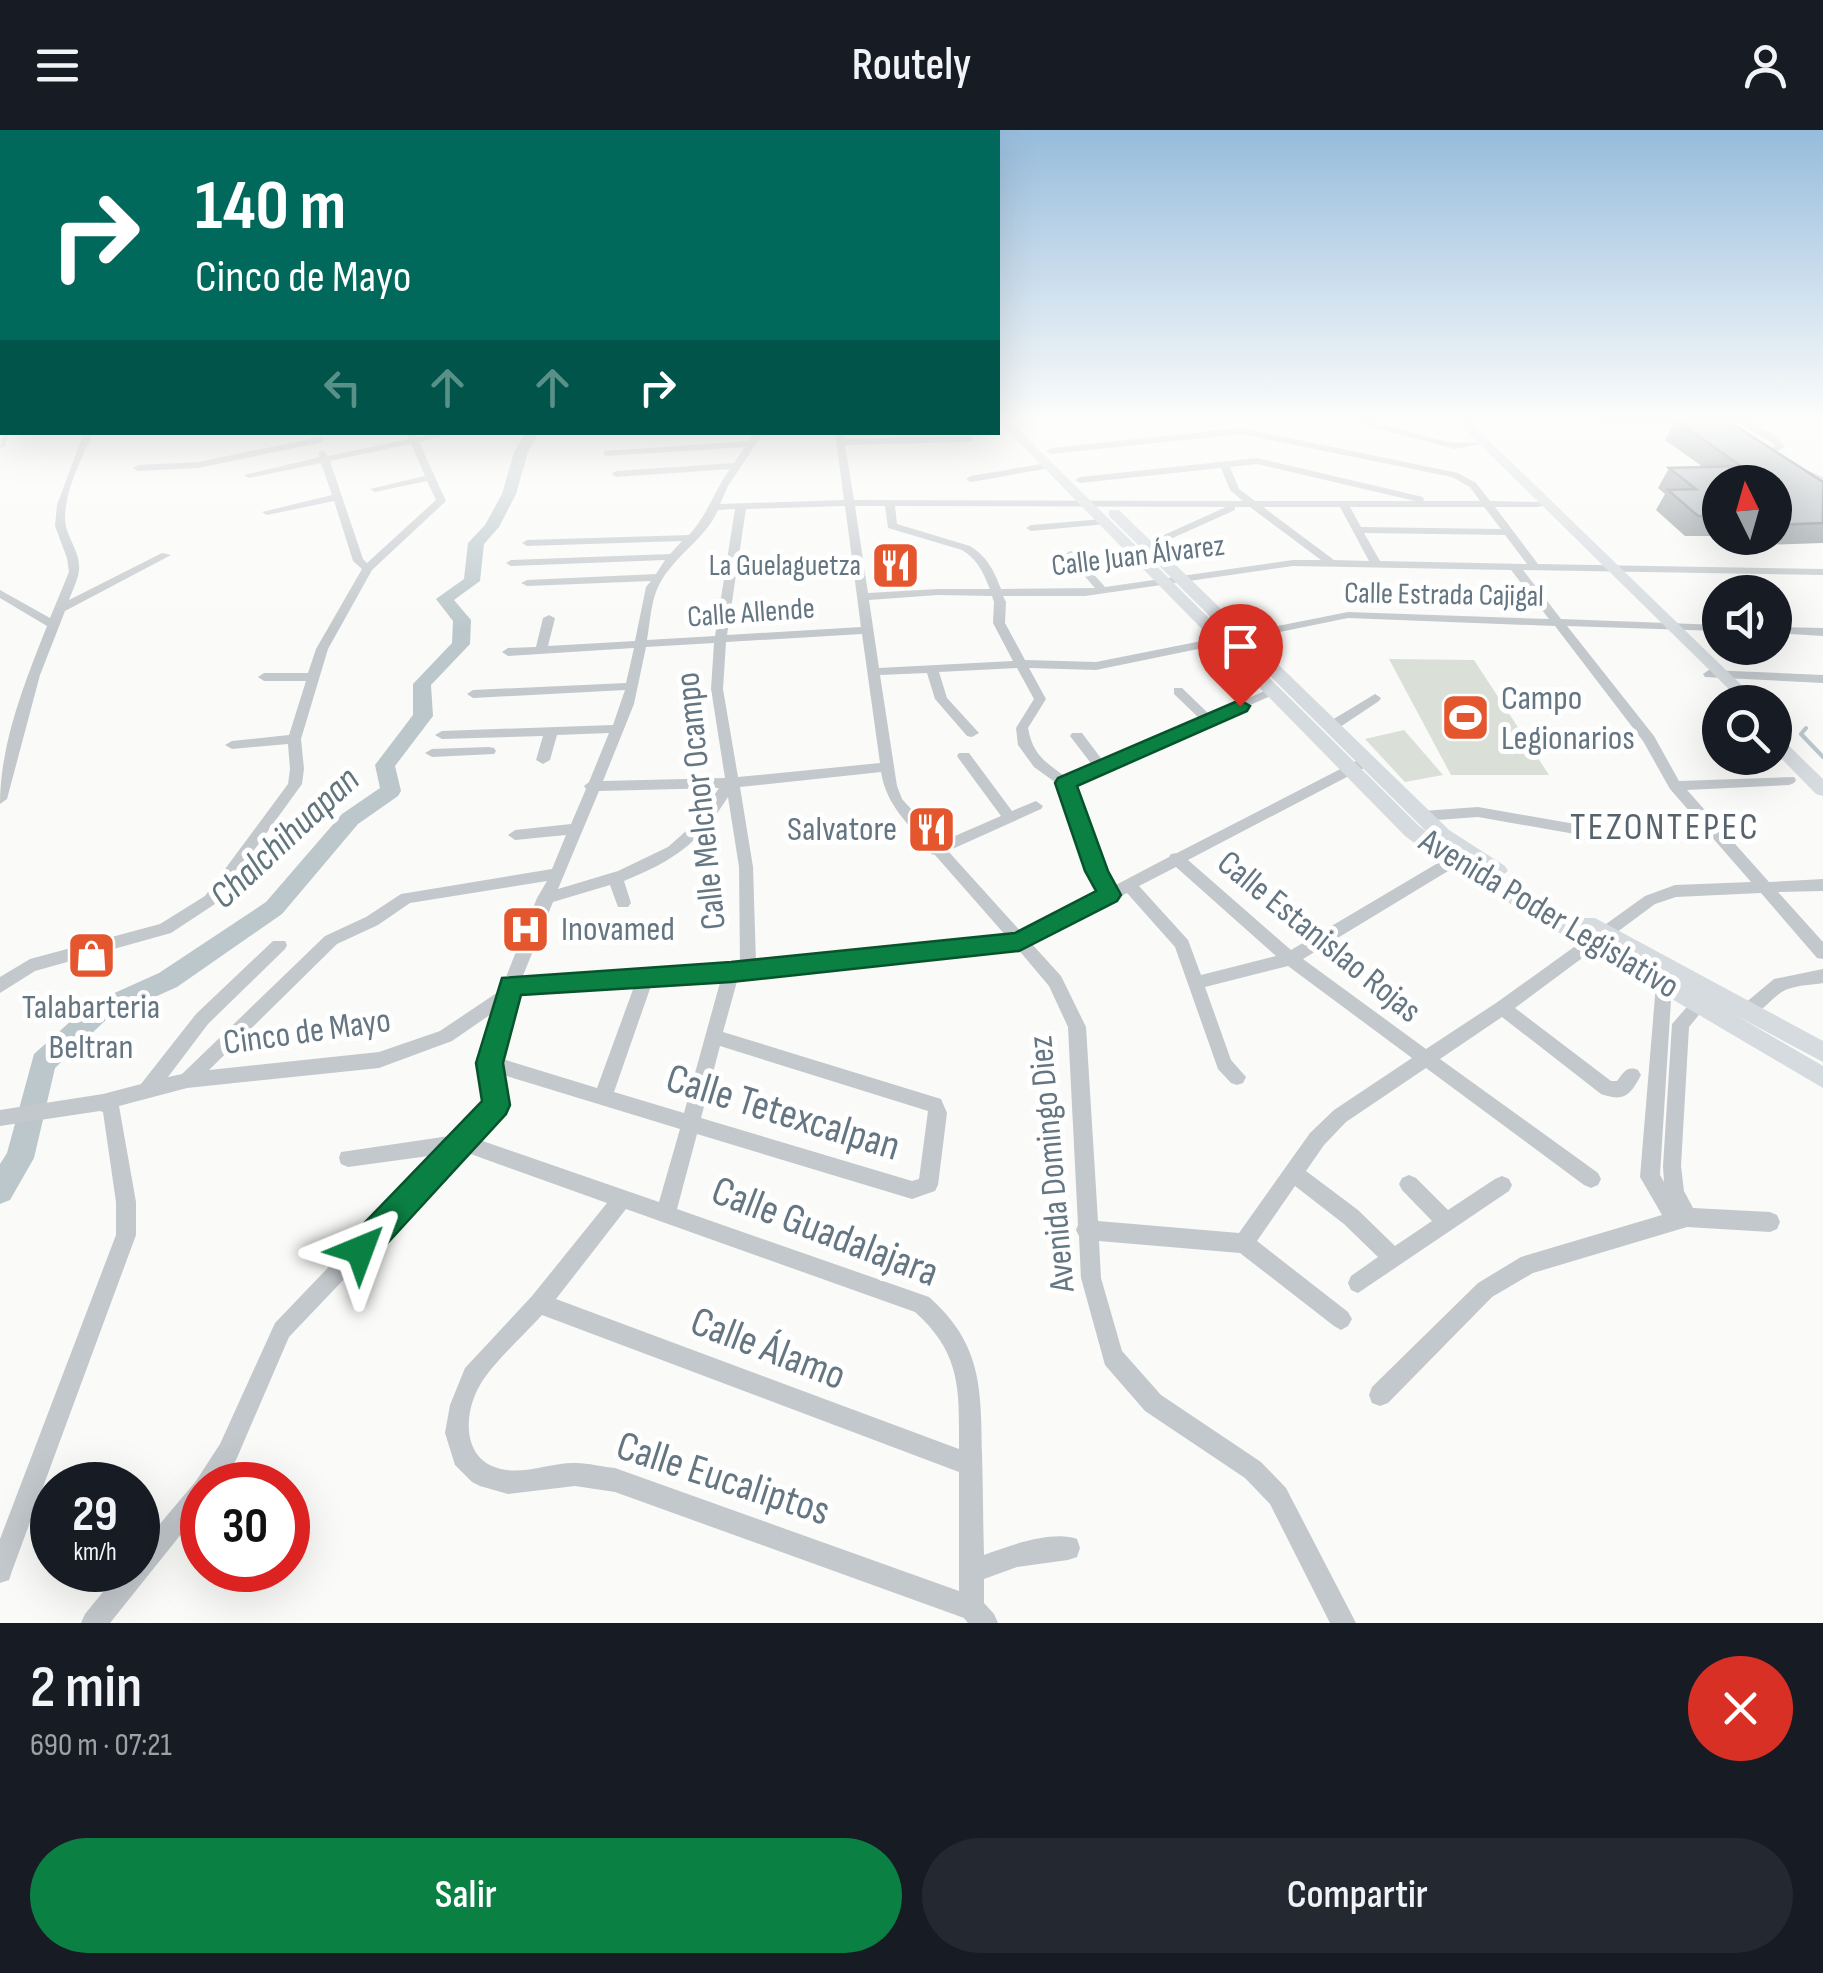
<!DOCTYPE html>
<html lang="es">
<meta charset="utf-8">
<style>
body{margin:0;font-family:"Sofia Sans Condensed",sans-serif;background:#242831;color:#f1f3f6;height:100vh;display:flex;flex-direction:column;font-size:38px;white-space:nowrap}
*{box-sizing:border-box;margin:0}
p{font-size:32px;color:#9ea1a6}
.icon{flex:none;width:55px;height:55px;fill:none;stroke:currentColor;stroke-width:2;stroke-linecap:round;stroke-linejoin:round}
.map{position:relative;height:1493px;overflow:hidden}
.side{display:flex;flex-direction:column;background:#171b24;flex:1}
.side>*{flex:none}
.top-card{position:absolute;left:0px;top:0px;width:1000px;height:305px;box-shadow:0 10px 40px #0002;background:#00695c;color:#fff;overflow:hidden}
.needle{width:65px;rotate:355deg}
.tools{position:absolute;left:1702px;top:335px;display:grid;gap:20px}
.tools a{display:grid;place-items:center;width:90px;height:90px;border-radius:50%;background:#171b24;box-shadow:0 10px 40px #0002;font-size:50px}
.speed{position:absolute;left:30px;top:1332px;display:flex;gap:20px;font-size:50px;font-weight:700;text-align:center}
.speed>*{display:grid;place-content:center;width:130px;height:130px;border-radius:50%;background:#171b24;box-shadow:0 10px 40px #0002;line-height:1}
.speed small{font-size:25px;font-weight:400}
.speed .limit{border:15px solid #d22;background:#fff;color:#111}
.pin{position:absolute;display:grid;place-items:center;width:85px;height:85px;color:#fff;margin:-102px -42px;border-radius:50% 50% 50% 0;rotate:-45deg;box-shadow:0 0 10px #0007}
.pin .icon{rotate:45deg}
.me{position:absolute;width:110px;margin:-55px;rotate:44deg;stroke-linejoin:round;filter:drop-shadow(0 0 8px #0008)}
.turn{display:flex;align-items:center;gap:35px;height:210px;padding:0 30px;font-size:45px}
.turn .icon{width:130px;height:130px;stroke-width:2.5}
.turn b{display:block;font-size:70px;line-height:85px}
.lanes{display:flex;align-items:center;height:95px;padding:0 30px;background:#0003;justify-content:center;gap:50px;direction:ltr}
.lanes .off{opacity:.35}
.round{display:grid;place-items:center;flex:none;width:105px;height:105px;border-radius:52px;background:#242831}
.head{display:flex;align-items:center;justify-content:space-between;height:170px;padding:0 30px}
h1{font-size:60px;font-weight:600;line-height:75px}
.action{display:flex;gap:20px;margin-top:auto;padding:20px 30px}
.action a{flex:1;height:115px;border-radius:60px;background:#0b8043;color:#fff;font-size:40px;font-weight:600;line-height:115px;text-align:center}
.action a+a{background:#242831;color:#f1f3f6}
header{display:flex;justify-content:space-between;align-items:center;height:130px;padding:0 30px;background:#171b24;font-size:45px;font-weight:600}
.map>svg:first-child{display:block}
.green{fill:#dadfd7}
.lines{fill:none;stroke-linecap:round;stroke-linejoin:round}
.stream{stroke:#bbc7cb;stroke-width:4}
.river{fill:#bbc7cb;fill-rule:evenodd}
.minor{fill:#c3c8cc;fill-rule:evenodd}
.major{fill:#d6dbdf;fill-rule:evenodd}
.wall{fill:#929a9f;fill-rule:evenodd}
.building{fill:#aab3b9;stroke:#777d82;stroke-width:2.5}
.route{fill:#0b8043;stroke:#07532c;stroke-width:2.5}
.labels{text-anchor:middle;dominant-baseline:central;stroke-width:10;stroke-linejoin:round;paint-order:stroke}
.far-street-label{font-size:30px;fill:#657683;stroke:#fff}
.far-poi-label{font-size:30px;fill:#657683;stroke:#fff;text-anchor:end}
.poi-label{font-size:35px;fill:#657683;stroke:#fff;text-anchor:start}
.street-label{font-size:35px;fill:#657683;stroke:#fff}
.neighbourhood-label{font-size:38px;letter-spacing:2.5px;fill:#57646e;stroke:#fff}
.water-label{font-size:38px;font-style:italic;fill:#60757c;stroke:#fff}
.near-street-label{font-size:42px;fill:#657683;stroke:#fff}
</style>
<header><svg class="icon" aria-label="menu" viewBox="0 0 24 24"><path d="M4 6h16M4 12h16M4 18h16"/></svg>Routely<svg class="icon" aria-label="person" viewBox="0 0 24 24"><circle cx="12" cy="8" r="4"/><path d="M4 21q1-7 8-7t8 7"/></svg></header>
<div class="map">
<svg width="1823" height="1493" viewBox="0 0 1823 1493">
<rect width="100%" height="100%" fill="#fafaf8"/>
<g class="green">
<polygon points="1389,529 1474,530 1549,645 1451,645"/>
<polygon points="1404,600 1443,645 1405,652 1365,609"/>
</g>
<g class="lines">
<polyline class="stream" points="1806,598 1801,604 1823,627"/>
<polygon class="river" points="526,302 539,302 528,322 516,364 499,397 484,414 480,451 454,470 471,490 470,514 431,555 433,586 395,636 401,661 398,666 358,694 282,784 177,857 108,888 55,938 34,1028 10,1070 0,1074 0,1034 7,1023 34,924 90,874 159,843 266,772 342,684 380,658 375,635 413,585 413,554 452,513 453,491 436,469 464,449 468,413 485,395 502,364 514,322"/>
<g class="minor">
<polygon points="1023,291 1049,291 1018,296 1018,292"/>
<path d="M1348,291C1382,291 1416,305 1449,312C1460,314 1470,311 1480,314L1455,319Z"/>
<polygon points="1595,291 1695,291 1695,292 1691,295 1599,294"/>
<path d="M1735,291C1751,291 1776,303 1785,317L1768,326H1762V322L1775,316L1774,314Z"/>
<path d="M1241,298L1458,343L1476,353L1490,371L1542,372V376L1538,377H1495L1538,434L1823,439V445L1523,440L1561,489L1720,495V501L1567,496L1654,606L1679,651L1794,647L1796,650L1794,653L1789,655L1687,660L1769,752L1823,749V761L1778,762L1823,812V829L1817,828L1761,763L1676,767L1655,774L1515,878L1611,951H1617C1623,943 1627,935 1638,940L1641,945C1630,966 1624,972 1601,964L1502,887L1440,929L1598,1043L1601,1049L1598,1055L1591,1058L1584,1055L1426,938L1346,992L1324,1015L1306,1041L1358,1080L1395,1116L1432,1091L1402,1060L1399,1054L1402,1048L1409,1045L1416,1048L1448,1080L1495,1049L1502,1046L1509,1049L1512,1055L1509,1061L1358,1163L1351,1160L1348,1153L1351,1146L1378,1127L1344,1094L1295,1056L1257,1111L1348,1182L1352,1189L1348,1196L1341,1200L1334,1196L1240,1123L1099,1111L1101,1148L1122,1221L1161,1265L1261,1332L1286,1358L1356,1493H1330L1270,1374L1245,1348L1145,1281L1105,1235L1081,1148L1079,1106L1076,1100L1078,1095L1068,897L1049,856L1017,818L738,848L723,902L941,969L947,983L938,1055L935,1061L912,1069L697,1004L677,1079L929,1167C982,1214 981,1258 982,1323C983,1357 983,1391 984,1425C1007,1416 1053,1400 1077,1409L1080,1418L1077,1427L1068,1430L1017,1437L984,1449V1473L994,1484L998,1493H968L964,1488L615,1362L575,1356L508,1364L480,1356L472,1352L455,1335L445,1303L450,1275L465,1238L532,1166L607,1073L465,1022L289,1207L236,1330L220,1355H202V1378L110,1493H81L85,1484L121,1440H138V1420L196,1351L220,1314L275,1193L436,1025L348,1037L341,1034L339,1028L341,1022L456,1005L487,972L480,933L494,882L452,911L379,938L187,958L119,976L136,1072V1105L12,1441L9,1450L0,1453V1409L116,1105V1072L103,982L100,981L0,996V980L103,964L141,954L196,884L273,811H285L287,815L285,819L208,894L168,947L182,944L325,806L366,787L401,764L552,739L566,705L515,710L508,705L515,700L571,694L586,659L584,656L589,652L609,603L557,605L550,630L543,634L536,630L543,606L442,609L435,605L442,601L613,595L625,560L473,568L467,564L473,560L626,553L634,518L508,526L502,522L508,518L536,517L543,488L549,485L555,488L548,516L635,511L646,457L651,451L527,456L521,453L527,450L656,444L665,430L511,436L506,433L511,430L670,424L682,411L527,416L522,413L527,410L689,405C707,386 714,361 730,339L616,347L611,344L616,341L734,333L745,317L607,326L604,325V321L749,311L755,302H764L728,356L720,374L844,370L835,302H844L845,309L969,306L974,309L969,312L845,315L854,370L1243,371L1230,360L1221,338L1080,353L1075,350L1080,347L1257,328L1423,367L1424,371H1480L1470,357L1452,347L1241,304L1051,324L1046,321L1051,318ZM1257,334L1415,371H1255L1239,359L1230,337ZM845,376L861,497L727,505L746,379ZM855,376H885L888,398L962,420C978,430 983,442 990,459H938L868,463ZM895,376L1226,377L1144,414V418L1148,419L1235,380V377H1250L1321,430H1293L1105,457L1074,422L1070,421L1065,424L1095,458L1001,459C994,441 987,426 970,416L897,394ZM1263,377H1340L1369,431L1334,430ZM1350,377H1484L1501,399L1361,397ZM735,379L715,506L647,510C650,493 651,470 659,455C675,424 705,410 718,380ZM1364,403L1505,405L1527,434L1380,431ZM1293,436L1511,440L1549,489L1348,482L1096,532L1025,530L1005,493L1006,472L1003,466H1085ZM938,465L992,466L994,472L993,493L1013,531L879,538L869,470ZM1348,488L1555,496L1643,611L1670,659L1751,752L1675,755L1645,766L1496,873L1426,919L1303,829L1458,735L1460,731L1458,727H1448L1291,820L1188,730L1366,637L1368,634L1366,631H1356L1177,723L1171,724L1169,727L1112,757L1103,741L1073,655L1279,562L1273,558L1269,559L1210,585L1182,558H1174V564L1200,589L1103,631L1082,603H1072L1070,606L1093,636L1066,647C1045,632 1033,625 1028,598L1046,569L1029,538L1096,540ZM862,504L880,633L738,647L723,559L726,512ZM714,513L711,559L725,648L603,651L634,574L646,517ZM1017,538L1034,569L1016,598L1018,615L1034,637L1059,655L1089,741L1100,763L1022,803L948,721L1041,679L1043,676L1036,671L1012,681L969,623H959L957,626L959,629L1001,686L941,712L902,669L897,656L880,545L927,543L935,569L967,606L972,607L979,603L947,568L939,542ZM881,642C886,675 909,695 930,719L931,724L935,725L1007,807L756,833L753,737L740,657ZM719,658L695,693L668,717L618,741L558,759L599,661ZM728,667L739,737L740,835L522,848L553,772L610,755L618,777H628L631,773L624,751C675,730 698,714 728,667ZM1176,737L1276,826L1201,845L1188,810L1139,756ZM547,751L537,768L501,860L440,901L379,922L209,940L337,814L378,795L410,773ZM1127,763L1175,817L1218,939L1231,953L1237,955L1243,953L1246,947L1231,930L1205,857L1288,836L1412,928L1334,980L1310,1003L1239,1103L1098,1091L1086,897L1061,846L1031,813ZM721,849L684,983L614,962L652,853ZM635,854L597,958L499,928L516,861ZM720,916L928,981L919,1049L912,1051L701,988ZM500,944L680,999L659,1072L477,1009L506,975ZM626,1079L915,1182C962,1224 959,1261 959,1319L556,1169ZM542,1185L959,1342V1461L615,1338C602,1337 589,1333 576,1333C554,1332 529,1343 507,1340C462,1335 462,1286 480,1255C492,1234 525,1204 542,1185Z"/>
<polygon points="2,301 10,302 5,316 0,319"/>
<path d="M84,302H93C82,329 66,357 65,386C64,406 81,420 79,440C78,450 72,461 69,470L162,423L171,425L65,481L40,545L7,669L0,674C0,613 25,552 47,496L0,468V460L50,488L69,442L67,428L55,396L57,375Z"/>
<path d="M406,302H415L417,307L440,302H459L419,312L446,371L372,440L328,519L301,609L304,639L302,654L215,774L171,803L35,841L0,863V847L30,829L160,794L205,766L288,654L290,639L288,614L232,619L225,615L232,611L289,605L306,551H264L258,547L264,543H308L316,519L362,439L353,431L334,371L267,385L262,382L332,365L321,333L249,348L244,345L320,327L318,323L323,320L328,326L409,309ZM411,314L425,346L370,359L375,362L427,351L436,370L367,433L363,429L330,331Z"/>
<polygon points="320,307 323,308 323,312 198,338 138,341 133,338 138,335 198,332"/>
<polygon points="1047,333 1052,336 1050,338 971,352 966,349 971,346"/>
<polygon points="1794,337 1800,337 1823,347 1823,354 1794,341"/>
<polygon points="1103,389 1108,392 1107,394 1031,401 1026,398 1031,395"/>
<polygon points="1775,497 1823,498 1823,506 1775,503"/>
<polygon points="1709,540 1823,545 1823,553 1705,547 1703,544"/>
<polygon points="1375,564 1381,568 1379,571 1337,599 1327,599 1326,596 1327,593"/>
<polygon points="489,617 494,618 496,621 494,624 432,627 425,623 432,619"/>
<polygon points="1478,677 1575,694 1582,699 1575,704 1478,687 1423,691 1416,686 1423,681"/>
<path d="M1823,839V853C1812,855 1799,855 1788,859C1771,865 1763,887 1744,884L1742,879L1744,874L1774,849Z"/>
<polygon points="1664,847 1670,849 1672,854 1660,1045 1664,1052 1663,1036 1672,894 1693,870 1699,868 1705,870 1707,875 1689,897 1681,1036 1684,1061 1693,1078 1770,1082 1777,1085 1780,1092 1777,1099 1770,1102 1687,1097 1533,1143 1492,1167 1388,1273 1380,1276 1372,1273 1369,1265 1372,1257 1478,1153 1521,1127 1662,1085 1640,1047 1656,854 1658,849"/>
</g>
<g class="major">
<polygon points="998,291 1010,291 1419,696 1428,703 1109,386 1109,380 1119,380 1449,700 1505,736 1508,741 1499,748 1578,794 1581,788 1595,788 1823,911 1823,932 1737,886 1823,936 1823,958 1446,736 1405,706"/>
<polygon points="1456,291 1469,291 1759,572 1742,572"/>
<polygon points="1775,606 1781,608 1823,649 1823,666 1816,664 1775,622"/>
</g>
</g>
<path class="wall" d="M1676,291L1823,352V413L1728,416L1715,406H1685L1656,380L1665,364L1658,358L1669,338L1703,337L1665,310ZM1720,352H1775V408H1720Z"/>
<polygon class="building" points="1677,291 1728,291 1823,352 1823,393 1775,395 1775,352 1720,352 1720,386 1698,386 1668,360 1696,359 1669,338 1741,336"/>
<linearGradient id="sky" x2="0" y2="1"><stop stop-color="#96bcdc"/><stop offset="0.58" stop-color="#fdfdfc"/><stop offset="1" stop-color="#fdfdfc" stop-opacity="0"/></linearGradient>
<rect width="1823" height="500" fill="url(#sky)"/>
<polygon class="route" points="1240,570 1250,576 1247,581 1077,656 1108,741 1121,765 1117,771 1019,821 731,852 521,865 503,933 510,975 506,984 371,1131 360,1135 349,1131 345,1120 349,1109 482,971 476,933 502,848 731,832 1015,803 1096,761 1085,741 1055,653 1058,648"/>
<defs>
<symbol id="restaurant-square" viewBox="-11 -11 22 22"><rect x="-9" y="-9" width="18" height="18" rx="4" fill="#e4572e" stroke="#fff"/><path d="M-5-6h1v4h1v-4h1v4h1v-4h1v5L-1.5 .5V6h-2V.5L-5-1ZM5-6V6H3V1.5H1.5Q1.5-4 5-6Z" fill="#fff"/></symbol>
<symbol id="stadium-square" viewBox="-11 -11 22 22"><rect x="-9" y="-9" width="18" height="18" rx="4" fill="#e4572e" stroke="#fff"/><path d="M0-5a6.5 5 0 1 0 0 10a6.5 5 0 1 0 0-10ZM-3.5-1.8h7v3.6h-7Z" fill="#fff"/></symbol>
<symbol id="hospital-square" viewBox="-11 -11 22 22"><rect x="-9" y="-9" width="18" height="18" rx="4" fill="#e4572e" stroke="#fff"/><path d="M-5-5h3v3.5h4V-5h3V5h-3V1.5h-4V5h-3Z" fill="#fff"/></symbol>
<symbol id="shop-square" viewBox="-11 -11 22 22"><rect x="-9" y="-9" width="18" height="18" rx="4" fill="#e4572e" stroke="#fff"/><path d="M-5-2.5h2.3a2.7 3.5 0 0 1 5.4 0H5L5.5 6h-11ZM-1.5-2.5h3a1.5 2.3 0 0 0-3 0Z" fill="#fff"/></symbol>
</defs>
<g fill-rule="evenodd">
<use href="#restaurant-square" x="868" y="408" width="55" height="55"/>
<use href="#stadium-square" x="1438" y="560" width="55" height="55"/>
<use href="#restaurant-square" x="904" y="672" width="55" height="55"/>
<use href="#hospital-square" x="498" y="772" width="55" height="55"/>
<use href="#shop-square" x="64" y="798" width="55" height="55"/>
</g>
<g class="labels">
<g class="far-street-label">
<text transform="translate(1138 426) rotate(-7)">Calle Juan Álvarez</text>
<text transform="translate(1444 465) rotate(1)">Calle Estrada Cajigal</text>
<text transform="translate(751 483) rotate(-4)">Calle Allende</text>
</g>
<g class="far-poi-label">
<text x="861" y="436">La Guelaguetza</text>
</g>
<g class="poi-label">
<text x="1501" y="568">Campo<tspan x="1501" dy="40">Legionarios</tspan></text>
<text x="897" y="699" text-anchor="end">Salvatore</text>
<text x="561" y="799">Inovamed</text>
<text x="91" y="877" text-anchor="middle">Talabarteria<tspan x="91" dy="40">Beltran</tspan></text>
</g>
<g class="street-label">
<text transform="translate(701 671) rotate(-96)">Calle Melchor Ocampo</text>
<text transform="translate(1549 784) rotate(31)">Avenida Poder Legislativo</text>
<text transform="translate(1319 807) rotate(39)">Calle Estanislao Rojas</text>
<text transform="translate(307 902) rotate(-8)">Cinco de Mayo</text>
<text transform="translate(1052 1034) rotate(-95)">Avenida Domingo Diez</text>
</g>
<g class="neighbourhood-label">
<text x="1665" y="697">TEZONTEPEC</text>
</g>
<g class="water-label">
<text transform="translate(285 708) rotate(-43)">Chalchihuapan</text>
</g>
<g class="near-street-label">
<text transform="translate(783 983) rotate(17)">Calle Tetexcalpan</text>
<text transform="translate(825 1102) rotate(21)">Calle Guadalajara</text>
<text transform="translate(768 1219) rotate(21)">Calle Álamo</text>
<text transform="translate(723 1349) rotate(18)">Calle Eucaliptos</text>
</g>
</g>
</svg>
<div class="tools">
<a><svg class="needle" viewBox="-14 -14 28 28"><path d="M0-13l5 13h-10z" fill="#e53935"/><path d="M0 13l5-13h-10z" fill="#9ea1a6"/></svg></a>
<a><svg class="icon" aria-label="sound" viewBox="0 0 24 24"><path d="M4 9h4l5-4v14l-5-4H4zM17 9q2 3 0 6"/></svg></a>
<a><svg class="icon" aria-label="search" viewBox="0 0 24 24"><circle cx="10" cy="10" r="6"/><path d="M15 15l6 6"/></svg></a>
</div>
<div class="speed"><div>29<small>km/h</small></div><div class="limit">30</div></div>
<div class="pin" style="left:1240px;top:576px;background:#d93025"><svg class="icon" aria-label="arrive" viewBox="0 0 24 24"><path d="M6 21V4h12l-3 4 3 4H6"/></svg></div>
<svg class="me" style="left:360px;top:1120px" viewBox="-20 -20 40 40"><path d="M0-17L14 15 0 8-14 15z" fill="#0b8043" stroke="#fff" stroke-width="4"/></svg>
<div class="top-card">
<div class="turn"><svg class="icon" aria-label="right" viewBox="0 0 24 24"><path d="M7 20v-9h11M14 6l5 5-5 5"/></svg><div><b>140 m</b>Cinco de Mayo</div></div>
<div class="lanes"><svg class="icon off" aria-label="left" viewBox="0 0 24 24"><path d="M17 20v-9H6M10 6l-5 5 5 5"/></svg><svg class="icon off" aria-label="ahead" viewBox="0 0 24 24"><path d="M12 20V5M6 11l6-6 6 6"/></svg><svg class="icon off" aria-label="ahead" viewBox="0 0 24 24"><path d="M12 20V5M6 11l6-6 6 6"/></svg><svg class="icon" aria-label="right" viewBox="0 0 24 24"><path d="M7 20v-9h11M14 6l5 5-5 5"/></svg></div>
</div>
</div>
<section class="side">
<div class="head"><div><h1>2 min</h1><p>690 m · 07:21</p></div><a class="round" style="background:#d93025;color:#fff"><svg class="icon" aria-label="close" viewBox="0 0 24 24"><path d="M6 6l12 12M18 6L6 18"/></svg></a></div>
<div class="action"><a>Salir</a><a>Compartir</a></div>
</section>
